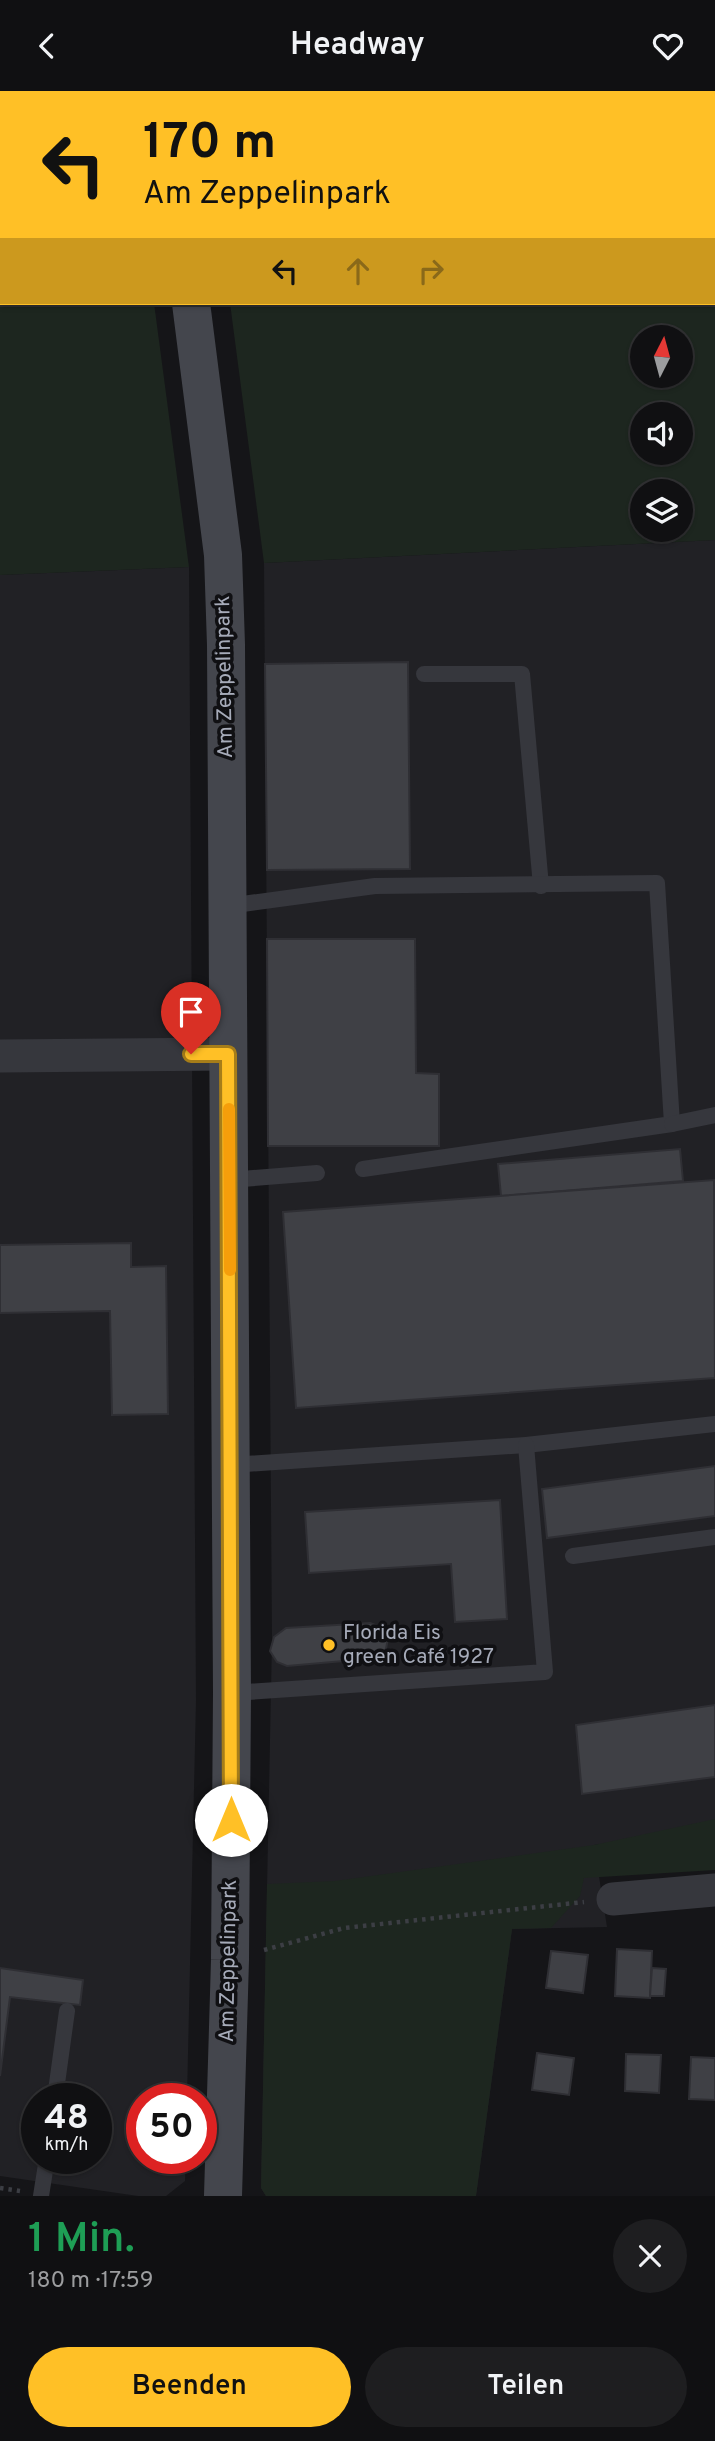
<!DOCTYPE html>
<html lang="de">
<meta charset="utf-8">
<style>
body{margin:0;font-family:Overpass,sans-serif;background:#1e1e20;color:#f1f3f6;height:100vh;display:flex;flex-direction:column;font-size:26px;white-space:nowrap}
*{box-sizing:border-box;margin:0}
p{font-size:23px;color:#9c9d9f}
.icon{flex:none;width:38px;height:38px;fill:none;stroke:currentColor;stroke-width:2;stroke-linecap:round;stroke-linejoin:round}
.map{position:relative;height:2105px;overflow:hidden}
.side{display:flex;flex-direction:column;background:#101012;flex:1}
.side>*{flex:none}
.banner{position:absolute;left:0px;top:0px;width:716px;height:214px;box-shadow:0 2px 5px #0004,0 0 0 2px #303032;background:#ffc026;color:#111;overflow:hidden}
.needle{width:46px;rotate:6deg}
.controls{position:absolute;left:630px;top:234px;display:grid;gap:14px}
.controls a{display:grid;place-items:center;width:63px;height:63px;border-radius:50%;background:#101012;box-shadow:0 2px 5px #0004,0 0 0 2px #303032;font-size:35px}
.speed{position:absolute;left:21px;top:1992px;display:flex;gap:14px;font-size:35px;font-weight:700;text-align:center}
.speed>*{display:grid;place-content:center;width:91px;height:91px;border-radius:50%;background:#101012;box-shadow:0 2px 5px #0004,0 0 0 2px #303032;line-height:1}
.speed small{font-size:18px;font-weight:400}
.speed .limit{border:10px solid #d22;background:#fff;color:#111}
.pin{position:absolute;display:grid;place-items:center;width:60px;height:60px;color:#fff;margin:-72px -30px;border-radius:50% 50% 50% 0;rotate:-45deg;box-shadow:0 0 7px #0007}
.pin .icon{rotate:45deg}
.me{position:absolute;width:77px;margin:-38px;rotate:0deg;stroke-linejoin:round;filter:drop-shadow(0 0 5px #0008)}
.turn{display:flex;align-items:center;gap:24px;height:147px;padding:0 28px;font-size:32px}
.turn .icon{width:91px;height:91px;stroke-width:2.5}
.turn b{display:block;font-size:49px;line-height:60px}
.lanes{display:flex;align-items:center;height:66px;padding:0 28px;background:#0003;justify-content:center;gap:35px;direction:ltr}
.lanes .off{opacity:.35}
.round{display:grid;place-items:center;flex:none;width:74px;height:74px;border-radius:37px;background:#1e1e20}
.headline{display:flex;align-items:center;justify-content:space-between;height:119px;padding:0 28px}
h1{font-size:42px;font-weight:600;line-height:52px;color:#1e9e55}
.button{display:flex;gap:14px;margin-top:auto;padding:14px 28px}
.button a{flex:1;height:80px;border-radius:42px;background:#ffc026;color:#111;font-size:28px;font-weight:600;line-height:80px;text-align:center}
.button a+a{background:#1e1e20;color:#f1f3f6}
header{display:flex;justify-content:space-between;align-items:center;height:91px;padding:0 28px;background:#101012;font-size:32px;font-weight:600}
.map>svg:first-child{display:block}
.built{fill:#212125;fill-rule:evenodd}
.green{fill:#1d261f;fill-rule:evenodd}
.building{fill:#3f4045;stroke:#2f2f34;stroke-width:2}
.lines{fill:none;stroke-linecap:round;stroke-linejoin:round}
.path{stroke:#3c3e44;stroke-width:4.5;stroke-dasharray:3.5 5;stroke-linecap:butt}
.lane{stroke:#36373d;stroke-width:16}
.street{stroke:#36373d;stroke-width:33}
.secondary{stroke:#44464d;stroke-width:38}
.route-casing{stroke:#a67d19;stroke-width:18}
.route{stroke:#ffc026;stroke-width:12}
.slow{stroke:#f59e0b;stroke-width:12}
.poi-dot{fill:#ffc026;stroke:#101013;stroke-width:2.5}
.labels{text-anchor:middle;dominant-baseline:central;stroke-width:7;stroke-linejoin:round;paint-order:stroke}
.street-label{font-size:21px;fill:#a6abb9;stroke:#101013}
.poi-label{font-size:21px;fill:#a6abb9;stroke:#101013;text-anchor:start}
</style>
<header><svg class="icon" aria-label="back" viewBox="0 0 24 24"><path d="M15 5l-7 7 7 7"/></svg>Headway<svg class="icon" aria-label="heart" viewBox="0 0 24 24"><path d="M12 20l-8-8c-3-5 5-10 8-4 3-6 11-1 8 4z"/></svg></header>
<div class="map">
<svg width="715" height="2105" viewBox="0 0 715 2105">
<rect width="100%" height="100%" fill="#151518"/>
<g class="built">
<polygon points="715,449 715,1739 594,1754 607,1836 512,1838 476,2105 266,2105 261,2097 272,1549 264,472"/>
<path d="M189,476L196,1609L187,2007H142V2067H186L185,2090L166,2105H138L0,2085V484ZM37,2007H96V2067H37Z"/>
</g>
<g class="green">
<polygon points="0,0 126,0 2,2 2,212 154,212 189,476 0,484"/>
<path d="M202,0H715V449L264,472L230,212H714V2ZM642,247H681V285H642ZM642,324H681V362H642ZM642,401H681V439H642Z"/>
<polygon points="715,1728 715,1779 584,1787 580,1805 551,1837 512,1838 476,2105 266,2105 261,2097 267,1793 335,1790 594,1754"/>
</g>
<g class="building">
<polygon points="408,571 410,778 267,779 265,573"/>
<polygon points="267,848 415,848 416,982 439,983 439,1055 268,1055"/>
<polygon points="680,1058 683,1090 501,1105 498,1073"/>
<polygon points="714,1089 715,1287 296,1317 283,1121"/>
<polygon points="131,1152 131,1176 166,1175 168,1323 112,1324 110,1220 0,1222 0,1154"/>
<polygon points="715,1375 715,1425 547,1447 542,1398"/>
<polygon points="500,1409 507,1528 455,1531 451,1473 309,1482 305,1421"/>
<polygon points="370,1532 381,1536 388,1547 386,1558 378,1567 287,1575 277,1571 270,1560 274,1546 286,1537"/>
<polygon points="715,1614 715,1686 582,1703 576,1634"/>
<polygon points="617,1858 652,1860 650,1907 615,1905"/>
<polygon points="551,1860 588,1864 583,1902 546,1897"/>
<polygon points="0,1877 83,1889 80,1914 10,1906 0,1985"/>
<polygon points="652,1877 666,1878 664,1905 650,1905"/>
<polygon points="537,1962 574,1967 569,2004 532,1999"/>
<polygon points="626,1963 661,1964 659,2002 625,2000"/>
<polygon points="691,1966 715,1967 715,2009 689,2008"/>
</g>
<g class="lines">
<g class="path">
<polyline points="714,9 715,9"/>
<polyline points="0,30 2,30"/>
<polyline points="0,122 2,122"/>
<polyline points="264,1859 344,1837 584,1811"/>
<polyline points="0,2097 20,2100"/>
</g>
<g class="lane">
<polyline points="424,583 522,583 541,795"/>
<polyline points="228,815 375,795 657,792 672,1033 363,1078"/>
<polyline points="672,1033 715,1024"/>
<polyline points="229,1089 317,1082"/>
<polyline points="231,1374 526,1354 715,1333"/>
<polyline points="573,1465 715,1446"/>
<polyline points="232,1602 545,1581 526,1354"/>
<polyline points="55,2007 67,1920"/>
<polyline points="41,2105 47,2067"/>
</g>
<g class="street">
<polyline points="0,965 228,963"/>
<polyline points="613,1808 715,1799"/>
</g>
<g class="secondary">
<polyline points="163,0 163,2"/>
<polyline points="191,212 223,464 226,554 232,1602 230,1869 223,2105"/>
</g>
</g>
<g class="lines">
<defs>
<polyline id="route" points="191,963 228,963 231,1729"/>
</defs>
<use href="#route" class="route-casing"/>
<use href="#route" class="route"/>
<polyline class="slow" points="229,1018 230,1179"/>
</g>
<circle class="poi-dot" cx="329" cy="1554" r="7"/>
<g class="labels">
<g class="street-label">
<text transform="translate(225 586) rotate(-91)">Am Zeppelinpark</text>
<text transform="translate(229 1870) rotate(-89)">Am Zeppelinpark</text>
</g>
<g class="poi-label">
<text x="343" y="1542">Florida Eis<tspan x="343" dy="24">green Café 1927</tspan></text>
</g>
</g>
</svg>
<div class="controls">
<a><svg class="needle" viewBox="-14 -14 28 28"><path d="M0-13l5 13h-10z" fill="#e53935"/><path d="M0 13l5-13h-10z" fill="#9c9d9f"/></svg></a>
<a><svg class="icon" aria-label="sound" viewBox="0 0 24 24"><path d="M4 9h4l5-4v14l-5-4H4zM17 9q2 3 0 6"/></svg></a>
<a><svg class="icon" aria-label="layers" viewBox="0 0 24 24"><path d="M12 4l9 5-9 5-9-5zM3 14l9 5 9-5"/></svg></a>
</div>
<div class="speed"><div>48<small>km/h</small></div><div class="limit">50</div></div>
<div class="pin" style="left:191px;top:963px;background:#d93025"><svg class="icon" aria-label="arrive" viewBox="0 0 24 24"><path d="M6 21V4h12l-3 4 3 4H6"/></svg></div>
<svg class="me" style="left:231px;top:1729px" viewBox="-20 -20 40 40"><circle r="19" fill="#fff"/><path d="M0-13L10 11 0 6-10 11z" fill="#ffc026"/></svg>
<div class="banner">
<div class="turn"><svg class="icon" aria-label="left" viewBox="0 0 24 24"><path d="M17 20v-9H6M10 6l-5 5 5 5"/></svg><div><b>170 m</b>Am Zeppelinpark</div></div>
<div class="lanes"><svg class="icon" aria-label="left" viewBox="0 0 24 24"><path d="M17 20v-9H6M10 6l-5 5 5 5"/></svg><svg class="icon off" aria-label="ahead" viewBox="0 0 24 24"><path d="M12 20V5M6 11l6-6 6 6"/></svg><svg class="icon off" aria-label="right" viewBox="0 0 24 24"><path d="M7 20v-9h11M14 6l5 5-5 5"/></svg></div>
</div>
</div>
<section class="side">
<div class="headline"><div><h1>1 Min.</h1><p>180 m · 17:59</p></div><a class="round"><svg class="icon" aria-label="close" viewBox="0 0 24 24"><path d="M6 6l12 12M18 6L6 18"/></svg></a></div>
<div class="button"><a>Beenden</a><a>Teilen</a></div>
</section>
